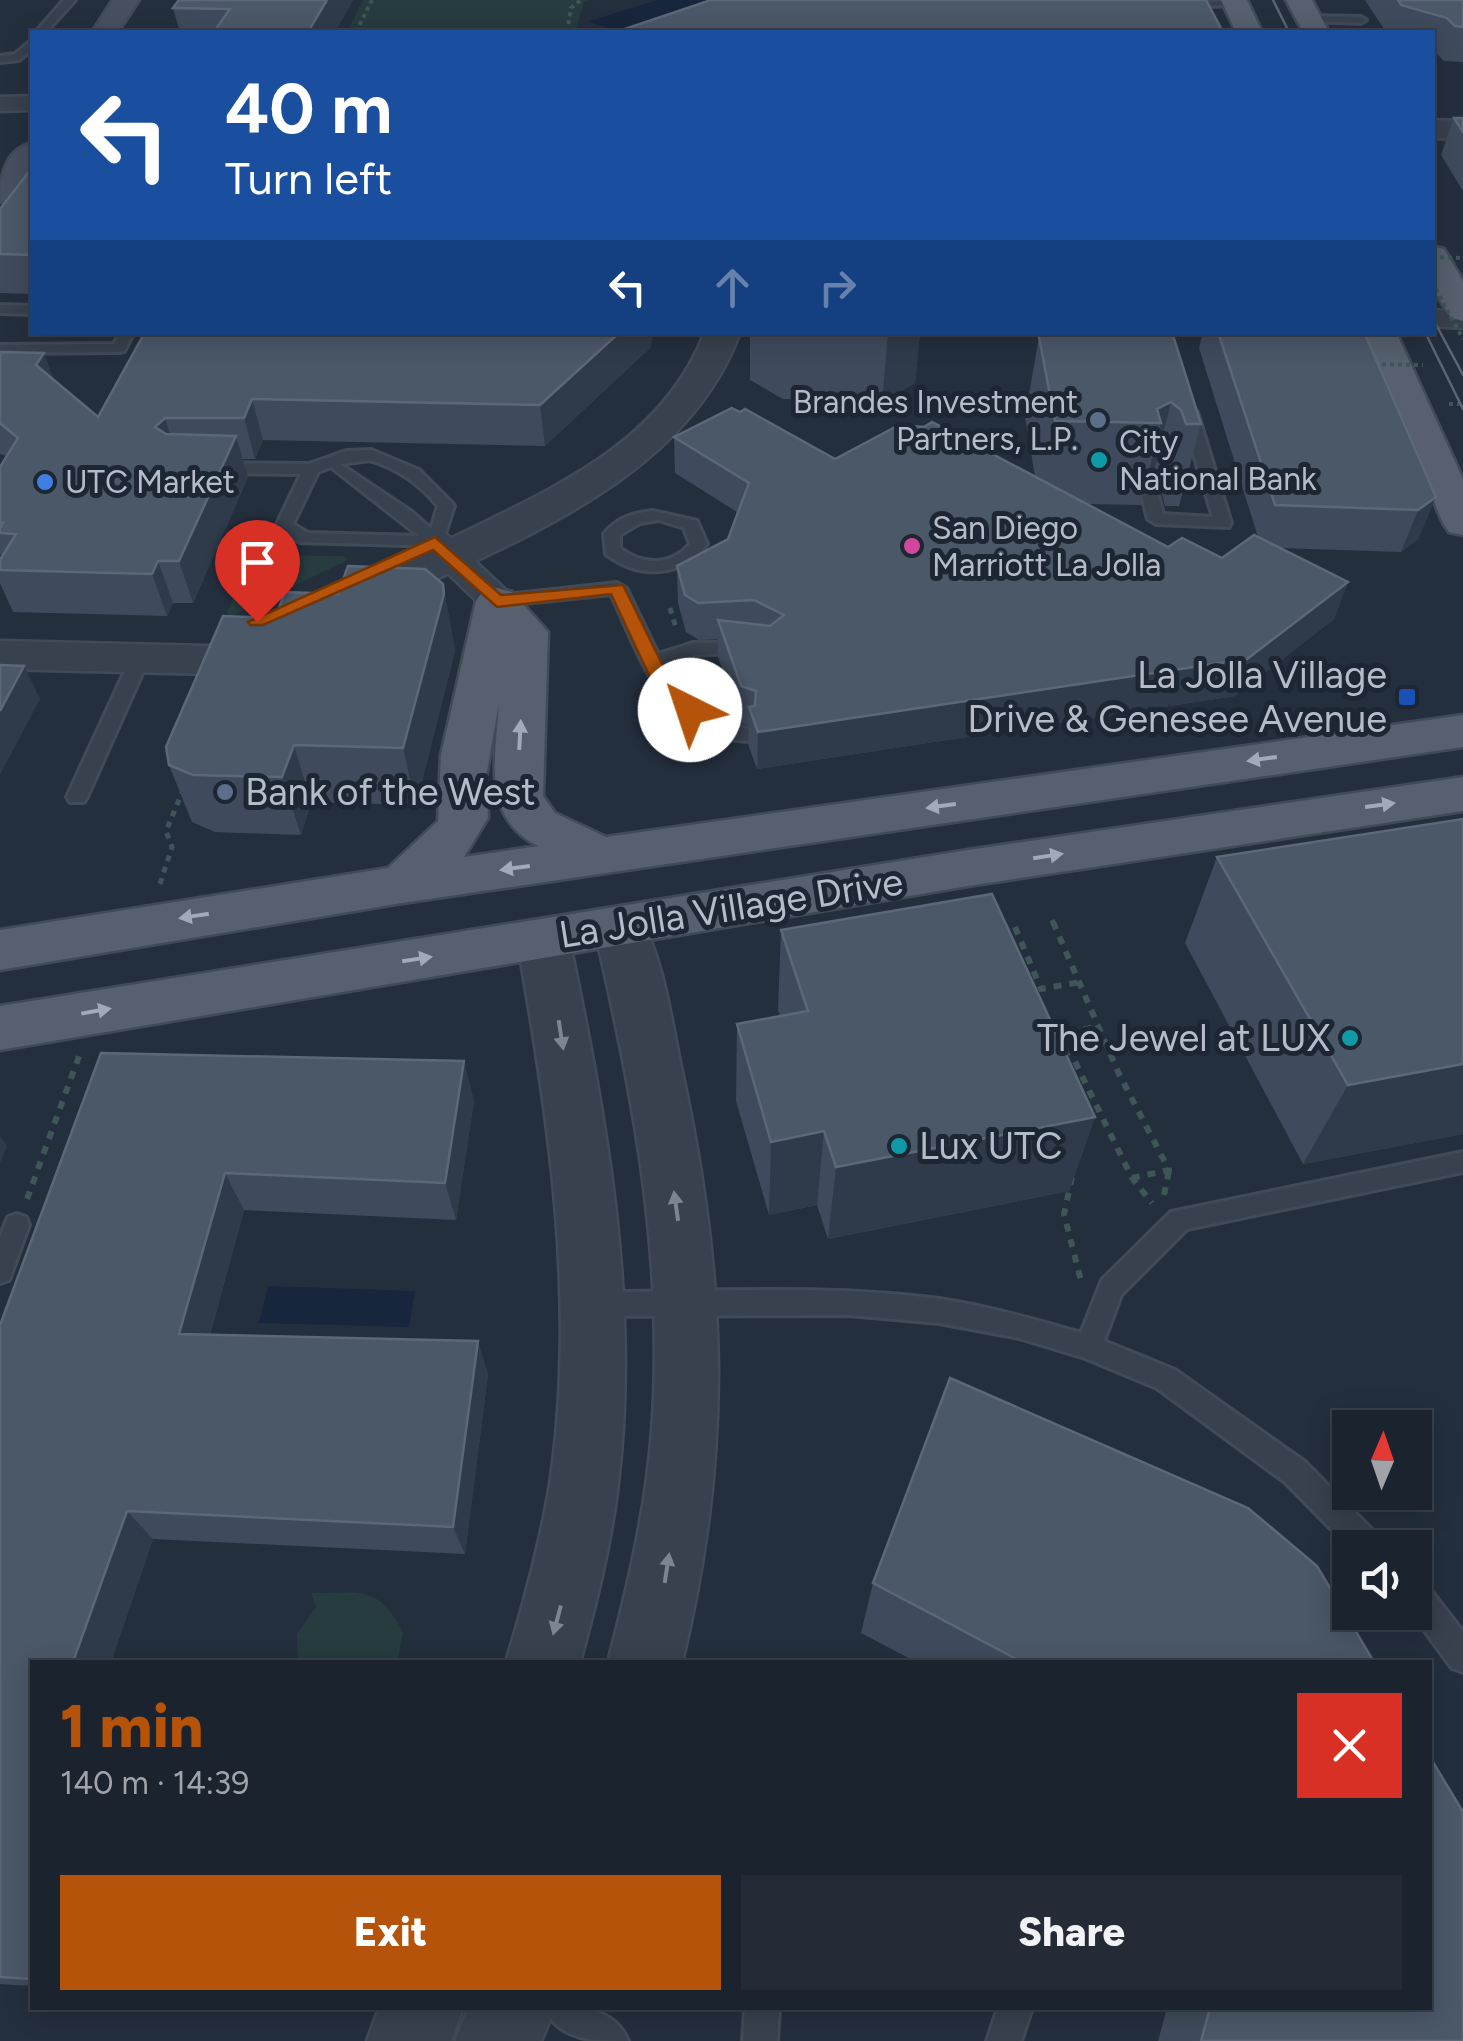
<!DOCTYPE html>
<meta charset="utf-8">
<style>
body{margin:0;font-family:Figtree,sans-serif;background:#242b36;color:#f1f3f6;height:100vh;display:flex;flex-direction:column;font-size:38px;white-space:nowrap}
*{box-sizing:border-box;margin:0}
p{font-size:32px;color:#a0a4aa}
.icon{flex:none;width:55px;height:55px;fill:none;stroke:currentColor;stroke-width:2;stroke-linecap:round;stroke-linejoin:round}
.map{position:relative;flex:1;overflow:hidden}
.panel{position:absolute;left:30px;top:1660px;width:1402px;height:350px;display:flex;flex-direction:column;background:#1b232e;border-radius:0px;box-shadow:0 5px 25px #0003,0 0 0 2px #39404a}
.panel>*{flex:none}
.banner{position:absolute;left:30px;top:30px;width:1405px;height:305px;border-radius:0px;box-shadow:0 5px 25px #0003,0 0 0 2px #39404a;background:#1a4fa0;color:#fff;overflow:hidden}
.needle{width:65px;rotate:2deg}
.buttons{position:absolute;left:1332px;top:1410px;display:grid;gap:20px}
.buttons a{display:grid;place-items:center;width:100px;height:100px;border-radius:0px;background:#1b232e;box-shadow:0 5px 25px #0003,0 0 0 2px #39404a;font-size:50px}
.pin{position:absolute;display:grid;place-items:center;width:85px;height:85px;color:#fff;margin:-102px -42px;border-radius:50% 50% 50% 0;rotate:-45deg;box-shadow:0 0 10px #0007}
.pin .icon{rotate:45deg}
.me{position:absolute;width:110px;margin:-55px;rotate:319deg;stroke-linejoin:round;filter:drop-shadow(0 0 8px #0008)}
.turn{display:flex;align-items:center;gap:35px;height:210px;padding:0 30px;font-size:45px}
.turn .icon{width:130px;height:130px;stroke-width:2.5}
.turn b{display:block;font-size:70px;line-height:85px}
.lanes{display:flex;align-items:center;height:95px;padding:0 30px;background:#0003;justify-content:center;gap:50px;direction:ltr}
.lanes .off{opacity:.35}
.round{display:grid;place-items:center;flex:none;width:105px;height:105px;border-radius:0px;background:#242b36}
.headline{display:flex;align-items:center;justify-content:space-between;height:170px;padding:0 30px}
h1{font-size:60px;font-weight:800;line-height:75px;color:#b45309}
.action{display:flex;gap:20px;margin-top:auto;padding:20px 30px}
.action a{flex:1;height:115px;border-radius:0px;background:#b45309;color:#fff;font-size:40px;font-weight:800;line-height:115px;text-align:center}
.action a+a{background:#242b36;color:#f1f3f6}
.map>svg:first-child{display:block}
.green{fill:#263c3f}
.water{fill:#17263c}
.lines{fill:none;stroke-linecap:round;stroke-linejoin:round}
.service-casing{stroke:#414a57;stroke-width:6}
.minor-casing{stroke:#414a57;stroke-width:5}
.tertiary-casing{stroke:#414a57;stroke-width:5}
.secondary-casing{stroke:#414a57;stroke-width:5}
.primary-casing{stroke:#414a57;stroke-width:5}
.path-far2{stroke:#3f5557;stroke-width:4;stroke-dasharray:4 4;stroke-linecap:butt}
.path-far1{stroke:#3f5557;stroke-width:5;stroke-dasharray:6 6;stroke-linecap:butt}
.path{stroke:#3f5557;stroke-width:6;stroke-dasharray:8 8;stroke-linecap:butt}
.service{fill:#38414e;fill-rule:evenodd}
.minor{fill:#38414e;fill-rule:evenodd}
.tertiary{fill:#38414e;fill-rule:evenodd}
.secondary{fill:#465061;fill-rule:evenodd}
.primary{fill:#56606e;fill-rule:evenodd}
.tram{stroke:#5a6575;stroke-width:2.5}
.path-bridge{stroke:#3f5557;stroke-width:4;stroke-dasharray:4 4;stroke-linecap:butt}
.wall{fill:#3f4b5c}
.shaded-wall{fill:#2f3b4b}
.building{fill:#4b5868;stroke:#5c6777;stroke-width:2.5}
.oneway{fill:#a1aab7}
.oneway2{fill:#7c8592}
.route{fill:#b45309;stroke:#753606;stroke-width:2.5}
.service-dot{fill:#5c6f8a;stroke:#1d2633;stroke-width:4}
.culture-dot{fill:#0f9aa8;stroke:#1d2633;stroke-width:4}
.shop-dot{fill:#3f7fe0;stroke:#1d2633;stroke-width:4}
.hotel-dot{fill:#d1479c;stroke:#1d2633;stroke-width:4}
.transit-dot{fill:#1a4fb4;stroke:#1d2633;stroke-width:4}
.labels{text-anchor:middle;dominant-baseline:central;stroke-width:10;stroke-linejoin:round;paint-order:stroke}
.far-poi-label{font-size:32px;fill:#b4bcc9;stroke:#1d2633;text-anchor:start}
.poi-label{font-size:38px;fill:#b4bcc9;stroke:#1d2633;text-anchor:end}
.street-label{font-size:38px;fill:#b4bcc9;stroke:#1d2633}
</style>
<div class="map">
<svg width="1463" height="2041" viewBox="0 0 1463 2041">
<rect width="100%" height="100%" fill="#242f3e"/>
<g class="green">
<polygon points="363,0 590,0 584,2 575,32 347,32"/>
<polygon points="250,555 345,556 348,560 231,616 227,613"/>
<path d="M311,1593C361,1594 377,1583 403,1632L397,1662H298L297,1634L316,1607Z"/>
</g>
<g class="water">
<path d="M658,0H728C675,28 649,47 589,21Z"/>
<polygon points="268,1286 415,1291 409,1327 259,1323"/>
</g>
<g class="lines">
<defs>
<g id="service">
<polygon points="64,0 75,0 46,32 36,32"/>
<polygon points="1238,0 1234,5 1178,7 1173,4"/>
<polygon points="1309,16 1361,17 1366,20 1361,23 1305,21"/>
<polygon points="32,40 32,49 19,60 0,62 0,56 15,54"/>
<polygon points="0,305 32,306 32,314 0,313"/>
<polygon points="120,332 134,332 124,351 119,352 0,353 0,345 114,344"/>
<polygon points="1184,409 1197,412 1231,523 1229,527 1156,524 1148,519 1141,492 1149,487 1157,492 1163,514 1213,517 1181,412"/>
<path d="M371,450L419,470L452,503L454,506L441,546L300,542L284,536L277,524L301,474L214,473L206,468L214,463L309,464L346,451ZM370,460C397,468 420,484 438,506L431,529L412,512L340,464ZM331,467L419,536L308,533L293,524L318,472Z"/>
<path d="M653,511L697,521L707,544C682,578 639,579 606,554L604,534C617,518 633,513 653,511ZM659,520L684,528L690,544C671,566 643,566 620,548V535L640,523Z"/>
<path d="M617,583L626,588L658,654L693,643L754,642V650L748,652L694,655L663,665C687,706 707,719 752,730V740C741,742 732,739 721,736C658,722 636,645 611,594L497,606L488,601L497,596Z"/>
<polygon points="140,652 149,658 87,797 84,802 70,802 67,797 131,658"/>
<path d="M1463,1152V1172L1187,1229L1121,1295L1104,1341L1175,1370L1305,1462L1380,1538L1384,1548H1350L1285,1482L1157,1388L1085,1358L1019,1338L939,1323L849,1315L595,1316L586,1312L582,1304L586,1296L595,1292C709,1292 826,1284 939,1299C987,1306 1034,1319 1081,1333L1102,1280L1171,1212Z"/>
<polygon points="17,1214 26,1217 29,1225 9,1280 0,1283 0,1237 8,1217"/>
<polygon points="1415,1578 1425,1583 1463,1632 1463,1672 1452,1668 1411,1612 1415,1612"/>
<path d="M545,2008C577,2006 614,2007 628,2041C596,2041 559,2041 545,2008Z"/>
<polygon points="745,2008 779,2008 777,2041 743,2041"/>
<polygon points="998,2008 1032,2008 1021,2041 987,2041"/>
</g>
<g id="minor">
<polygon points="32,96 32,110 0,111 0,97"/>
<polygon points="1432,310 1463,312 1463,328 1432,326"/>
<polygon points="435,532 447,535 509,593 514,601 509,609 497,612 485,609 423,549 418,542 423,535"/>
</g>
<g id="tertiary">
<polygon points="1432,120 1463,121 1463,139 1432,138"/>
<path d="M705,332H740C685,484 505,544 371,610L356,614L341,610L335,601L341,592C387,569 433,547 479,525C571,480 666,434 705,332Z"/>
<polygon points="274,626 290,630 296,640 290,650 211,674 0,669 0,641 209,646"/>
<path d="M620,907L638,913C663,957 671,1018 681,1067C727,1277 733,1452 682,1662H608C628,1586 646,1509 652,1431C665,1260 633,1092 594,927L602,913Z"/>
<path d="M543,919L562,925L569,939C606,1117 640,1301 618,1484C611,1545 596,1604 580,1662H506C524,1603 540,1545 550,1484C577,1303 549,1118 517,939L524,925Z"/>
<polygon points="379,2008 463,2008 451,2041 367,2041"/>
<polygon points="469,2008 555,2008 541,2041 455,2041"/>
</g>
<g id="secondary">
<polygon points="113,0 139,0 118,32 92,32"/>
<path d="M32,143C33,167 27,196 0,202C0,178 4,150 32,143Z"/>
</g>
<g id="primary">
<polygon points="1221,0 1247,0 1262,32 1236,32"/>
<polygon points="1286,0 1312,0 1329,32 1303,32"/>
<polygon points="1432,246 1444,249 1463,281 1463,321 1451,318 1432,287"/>
<polygon points="1361,332 1396,332 1463,479 1463,535 1449,532 1443,523"/>
<path d="M497,588L512,592L548,632L543,796L555,813L606,837L1463,715V747L402,903L0,970V930L388,868L438,821L441,755L476,601L482,592ZM499,703C496,757 480,817 538,846L464,857L488,818L486,777Z"/>
<polygon points="1463,777 1463,811 968,886 0,1050 0,1006 968,850"/>
</g>
</defs>
<use href="#service" class="service-casing"/>
<use href="#minor" class="minor-casing"/>
<use href="#tertiary" class="tertiary-casing"/>
<use href="#secondary" class="secondary-casing"/>
<use href="#primary" class="primary-casing"/>
<g class="path-far2">
<polyline points="356,32 372,0"/>
<polyline points="567,32 571,8 581,0"/>
<polyline points="1449,404 1463,404"/>
</g>
<g class="path-far1">
<polyline points="670,608 677,631"/>
<polyline points="160,884 172,847 166,831 184,788"/>
<polyline points="1052,920 1054,925"/>
</g>
<g class="path">
<polyline points="1053,922 1119,1074 1169,1170 1132,1178"/>
<polyline points="1015,927 1041,989 1081,982"/>
<polyline points="1061,1033 1132,1178 1152,1203"/>
<polyline points="1052,1035 1100,1026"/>
<polyline points="1072,1177 1064,1214 1081,1281"/>
<polyline points="1164,1195 1169,1170"/>
<polyline points="27,1199 79,1056"/>
</g>
<use href="#service" class="service"/>
<use href="#minor" class="minor"/>
<use href="#tertiary" class="tertiary"/>
<use href="#secondary" class="secondary"/>
<use href="#primary" class="primary"/>
<g class="tram">
<polyline points="1273,0 1289,32"/>
<polyline points="1432,317 1463,375"/>
<polyline points="1425,332 1463,409"/>
</g>
<g class="path-bridge">
<polyline points="1432,257 1463,258"/>
<polyline points="1432,282 1463,339"/>
<polyline points="1374,364 1423,365"/>
</g>
</g>
<g class="wall">
<polygon points="353,0 335,32 180,32 173,8"/>
<polygon points="1365,0 1463,0 1463,62 1444,61 1435,52 1432,51 1432,32 1386,32"/>
<polygon points="1454,118 1463,118 1463,191 1441,155"/>
<polygon points="32,168 32,294 0,293 0,209"/>
<polygon points="750,332 920,332 915,383 882,402 783,399 750,380"/>
<polygon points="1172,332 1201,424 1179,506 1165,506 1161,491 1151,484 1145,487 1141,505 1087,504 1168,547 1222,558 1258,537 1199,348 1203,332 1364,332 1436,497 1418,539 1401,552 1279,548 1348,582 1334,619 1235,696 757,769 748,744 749,726 741,723 718,657 718,639 699,640 686,632 678,603 677,566 728,539 737,512 675,473 674,437 835,459 1035,476 1025,417 1039,337"/>
<polygon points="651,347 545,446 263,440 255,459 243,459 248,477 193,603 173,603 167,616 13,612 0,583 0,560 2,557 0,554 0,467 7,456 0,454 0,352 54,380 98,417"/>
<polygon points="443,584 455,651 416,805 311,802 301,835 215,832 192,822 169,765 275,618 338,594"/>
<polygon points="1217,857 1463,1134 1303,1164 1185,943"/>
<polygon points="781,930 1095,1117 1069,1191 828,1239 817,1205 769,1215 736,1101 737,1024 780,1016 778,1010"/>
<polygon points="101,1053 474,1100 456,1220 244,1210 210,1335 488,1374 465,1554 153,1539 111,1662 32,1662 32,1986 0,1984 0,1325"/>
<polygon points="873,1583 1374,1662 916,1662 861,1633"/>
<polygon points="1167,2008 1430,2008 1463,2041 1158,2041"/>
</g>
<g class="shaded-wall">
<polygon points="327,0 353,0 335,32 308,32"/>
<polygon points="620,332 653,332 651,347 545,446 540,405"/>
<polygon points="888,332 920,332 915,383 882,402"/>
<polygon points="44,353 59,394 36,365"/>
<polygon points="252,399 263,440 255,459 244,418"/>
<polygon points="1171,402 1151,484 1145,487 1161,423 1157,409"/>
<polygon points="165,418 178,459 155,427"/>
<polygon points="236,436 248,477 193,603 179,561"/>
<polygon points="1436,497 1418,539 1401,552 1418,510"/>
<polygon points="158,561 173,603 167,616 152,574"/>
<polygon points="1348,582 1334,619 1235,696 757,769 758,732"/>
<polygon points="443,584 455,651 416,805 403,748"/>
<polygon points="24,666 40,699 0,775 0,711"/>
<polygon points="294,745 311,802 301,835 282,777"/>
<polygon points="464,1061 474,1100 456,1220 445,1183"/>
<polygon points="1463,1064 1463,1134 1303,1164 1348,1085"/>
<polygon points="1095,1117 1069,1191 828,1239 836,1167"/>
<polygon points="824,1131 817,1205 769,1215 771,1142"/>
<polygon points="0,1136 7,1146 0,1163"/>
<polygon points="225,1173 244,1210 201,1367 179,1334"/>
<polygon points="478,1341 488,1374 465,1554 453,1527"/>
<polygon points="127,1511 153,1539 111,1662 73,1662"/>
</g>
<g class="building">
<polygon points="179,0 327,0 308,32 214,32 230,9 173,8"/>
<polygon points="711,0 1206,0 1223,32 622,32 622,30"/>
<polygon points="1398,0 1463,0 1463,27 1455,26 1447,18 1401,5"/>
<polygon points="1454,118 1463,118 1463,132"/>
<polygon points="32,168 32,255 0,254 0,209"/>
<polygon points="145,332 620,332 540,405 252,399 244,418 165,418 155,427 166,434 236,436 179,561 158,561 152,574 0,570 0,560 16,534 0,533 0,528 3,523 0,523 0,467 18,438 0,423 0,352 44,353 36,365 98,417"/>
<polygon points="1043,332 1172,332 1201,424 1186,424 1181,410 1171,402 1157,409 1161,423 1055,421 1039,337"/>
<polygon points="1218,332 1364,332 1436,497 1418,510 1275,505"/>
<polygon points="732,408 740,412 745,409 835,459 899,425 924,427 932,422 1168,547 1182,538 1222,558 1254,535 1348,582 1247,659 758,732 749,707 755,706 756,691 741,686 718,620 770,626 784,615 754,600 698,603 685,595 677,566 728,539 749,483 674,437"/>
<polygon points="348,566 425,569 443,584 444,594 403,748 294,745 282,777 193,775 169,765 166,747 223,616 275,618 285,592 338,594"/>
<polygon points="0,665 24,666 0,711"/>
<polygon points="1463,819 1463,1064 1348,1085 1217,857"/>
<polygon points="992,894 1095,1117 836,1167 824,1131 771,1142 737,1024 808,1011 781,930"/>
<polygon points="101,1053 464,1061 445,1183 225,1173 179,1334 478,1341 453,1527 127,1511 73,1662 32,1662 32,1979 0,1977 0,1325"/>
<polygon points="950,1378 1248,1508 1317,1566 1374,1662 1022,1662 873,1583"/>
<polygon points="1430,1757 1463,1812 1463,2041 1201,2041 1210,2008 1430,2008"/>
</g>
<defs><path id="oneway-solid" d="M-6-.8H1V-3.2L6.5 0L1 3.2V.8H-6Z" transform="scale(2.5)"/></defs>
<g class="oneway">
<use href="#oneway-solid" transform="translate(520 735) rotate(-87)"/>
<use href="#oneway-solid" transform="translate(1262 759) rotate(172)"/>
<use href="#oneway-solid" transform="translate(1380 805) rotate(-8)"/>
<use href="#oneway-solid" transform="translate(941 806) rotate(172)"/>
<use href="#oneway-solid" transform="translate(1048 856) rotate(-9)"/>
<use href="#oneway-solid" transform="translate(515 868) rotate(172)"/>
<use href="#oneway-solid" transform="translate(194 916) rotate(171)"/>
<use href="#oneway-solid" transform="translate(417 959) rotate(-9)"/>
<use href="#oneway-solid" transform="translate(96 1011) rotate(-10)"/>
</g>
<g class="oneway2">
<use href="#oneway-solid" transform="translate(561 1035) rotate(81)"/>
<use href="#oneway-solid" transform="translate(676 1206) rotate(-98)"/>
<use href="#oneway-solid" transform="translate(667 1568) rotate(-81)"/>
<use href="#oneway-solid" transform="translate(557 1620) rotate(105)"/>
</g>
<polygon class="route" points="435,537 501,595 623,585 673,686 696,706 696,714 683,714 656,690 611,594 497,607 433,550 263,625 250,625 248,622"/>
<g class="service-dot">
<circle cx="1098" cy="420" r="10"/>
<circle cx="225" cy="792" r="10"/>
</g>
<g class="culture-dot">
<circle cx="1099" cy="460" r="10"/>
<circle cx="1350" cy="1038" r="10"/>
<circle cx="899" cy="1146" r="10"/>
</g>
<circle class="shop-dot" cx="45" cy="482" r="10"/>
<circle class="hotel-dot" cx="912" cy="546" r="10"/>
<rect class="transit-dot" x="1397" y="687" width="20" height="20" rx="5"/>
<g class="labels">
<g class="far-poi-label">
<text x="1078" y="402" text-anchor="end">Brandes Investment<tspan x="1078" dy="37">Partners, L.P.</tspan></text>
<text x="1119" y="442">City<tspan x="1119" dy="37">National Bank</tspan></text>
<text x="65" y="482">UTC Market</text>
<text x="932" y="528">San Diego<tspan x="932" dy="37">Marriott La Jolla</tspan></text>
</g>
<g class="poi-label">
<text x="1387" y="675">La Jolla Village<tspan x="1387" dy="44">Drive &amp; Genesee Avenue</tspan></text>
<text x="245" y="792" text-anchor="start">Bank of the West</text>
<text x="1330" y="1038">The Jewel at LUX</text>
<text x="919" y="1146" text-anchor="start">Lux UTC</text>
</g>
<g class="street-label">
<text transform="translate(731 908) rotate(-9)">La Jolla Village Drive</text>
</g>
</g>
</svg>
<div class="buttons">
<a><svg class="needle" viewBox="-14 -14 28 28"><path d="M0-13l5 13h-10z" fill="#e53935"/><path d="M0 13l5-13h-10z" fill="#a0a4aa"/></svg></a>
<a><svg class="icon" aria-label="sound" viewBox="0 0 24 24"><path d="M4 9h4l5-4v14l-5-4H4zM17 9q2 3 0 6"/></svg></a>
</div>
<div class="pin" style="left:257px;top:622px;background:#d93025"><svg class="icon" aria-label="arrive" viewBox="0 0 24 24"><path d="M6 21V4h12l-3 4 3 4H6"/></svg></div>
<svg class="me" style="left:690px;top:710px" viewBox="-20 -20 40 40"><circle r="19" fill="#fff"/><path d="M0-13L10 11 0 6-10 11z" fill="#b45309"/></svg>
<div class="banner">
<div class="turn"><svg class="icon" aria-label="left" viewBox="0 0 24 24"><path d="M17 20v-9H6M10 6l-5 5 5 5"/></svg><div><b>40 m</b>Turn left</div></div>
<div class="lanes"><svg class="icon" aria-label="left" viewBox="0 0 24 24"><path d="M17 20v-9H6M10 6l-5 5 5 5"/></svg><svg class="icon off" aria-label="ahead" viewBox="0 0 24 24"><path d="M12 20V5M6 11l6-6 6 6"/></svg><svg class="icon off" aria-label="right" viewBox="0 0 24 24"><path d="M7 20v-9h11M14 6l5 5-5 5"/></svg></div>
</div>
<section class="panel">
<div class="headline"><div><h1>1 min</h1><p>140 m · 14:39</p></div><a class="round" style="background:#d93025;color:#fff"><svg class="icon" aria-label="close" viewBox="0 0 24 24"><path d="M6 6l12 12M18 6L6 18"/></svg></a></div>
<div class="action"><a>Exit</a><a>Share</a></div>
</section>
</div>
